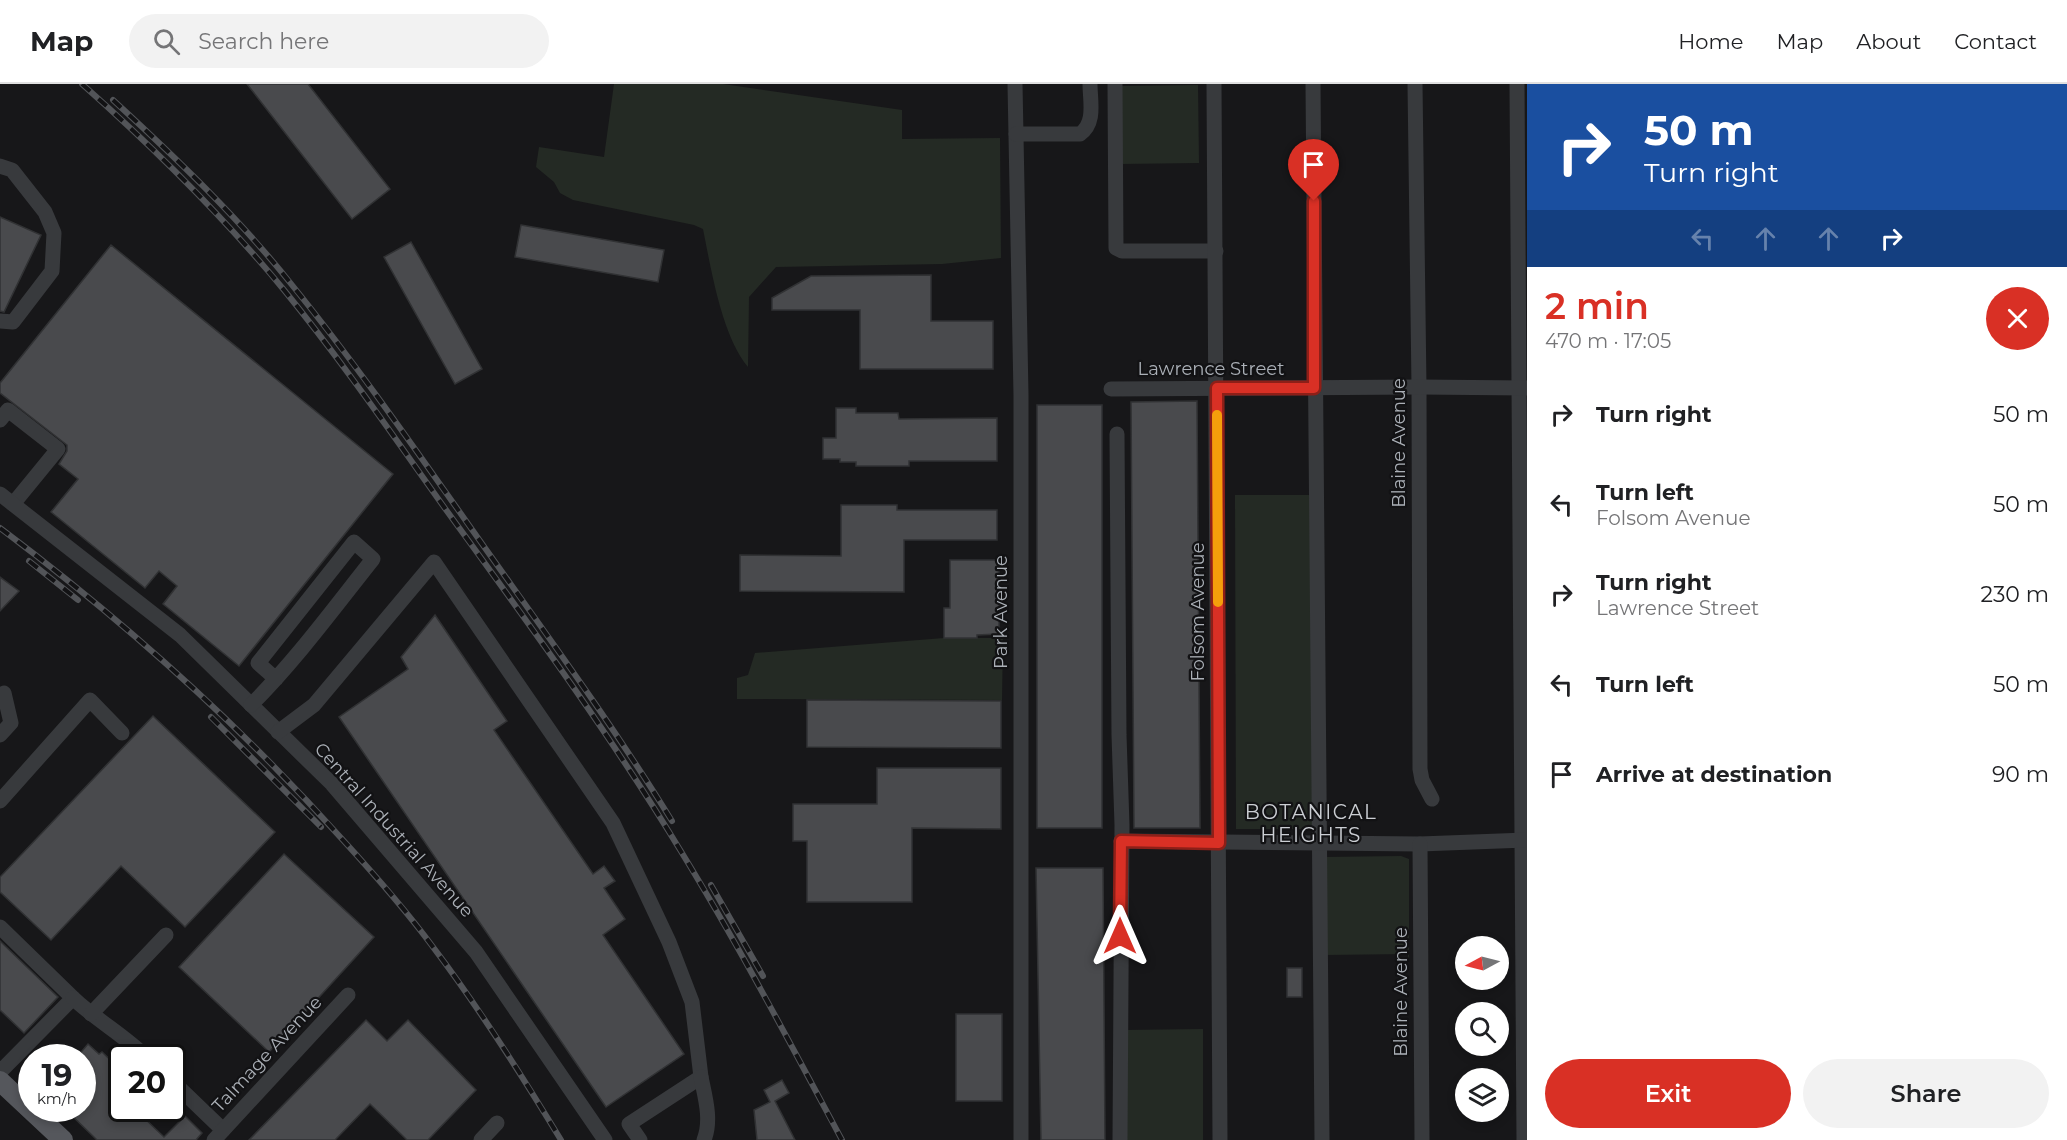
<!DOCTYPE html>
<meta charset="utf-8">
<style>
body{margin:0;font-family:Montserrat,sans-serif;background:#f2f2f2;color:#202124;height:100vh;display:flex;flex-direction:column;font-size:22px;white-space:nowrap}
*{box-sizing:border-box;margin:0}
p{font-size:20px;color:#757577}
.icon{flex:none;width:33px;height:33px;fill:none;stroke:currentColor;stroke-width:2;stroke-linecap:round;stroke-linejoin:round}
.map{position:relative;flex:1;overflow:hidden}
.panel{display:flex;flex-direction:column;background:#fff;width:540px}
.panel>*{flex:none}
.top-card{background:#1a4fa0;color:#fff;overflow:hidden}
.needle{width:39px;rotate:263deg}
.buttons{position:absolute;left:1455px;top:852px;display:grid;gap:12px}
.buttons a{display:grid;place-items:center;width:54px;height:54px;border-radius:50%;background:#fff;box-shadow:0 3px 9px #0003;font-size:30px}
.speed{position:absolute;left:18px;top:960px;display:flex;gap:12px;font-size:30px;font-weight:700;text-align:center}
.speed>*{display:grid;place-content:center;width:78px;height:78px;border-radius:50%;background:#fff;box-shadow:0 3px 9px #0003;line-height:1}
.speed small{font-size:15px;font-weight:400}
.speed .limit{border:3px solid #111;border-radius:9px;background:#fff;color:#111}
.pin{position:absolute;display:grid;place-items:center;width:51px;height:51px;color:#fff;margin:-62px -26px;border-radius:50% 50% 50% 0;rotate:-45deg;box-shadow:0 0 6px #0007}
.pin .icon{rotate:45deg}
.me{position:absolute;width:66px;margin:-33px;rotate:0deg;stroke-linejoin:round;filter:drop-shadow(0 0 4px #0008)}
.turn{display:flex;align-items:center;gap:21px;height:126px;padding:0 18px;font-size:27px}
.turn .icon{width:78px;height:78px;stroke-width:2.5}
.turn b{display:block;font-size:42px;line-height:51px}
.lanes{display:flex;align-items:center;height:57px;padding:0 18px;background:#0003;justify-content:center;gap:30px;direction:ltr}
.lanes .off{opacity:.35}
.round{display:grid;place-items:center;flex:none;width:63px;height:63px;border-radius:32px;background:#f2f2f2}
.headline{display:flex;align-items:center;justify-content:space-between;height:102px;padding:0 18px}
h1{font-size:36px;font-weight:600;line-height:45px;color:#d93025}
.primary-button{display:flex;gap:12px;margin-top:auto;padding:12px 18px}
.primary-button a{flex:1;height:69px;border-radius:36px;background:#d93025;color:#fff;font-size:24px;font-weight:600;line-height:69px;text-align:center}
.primary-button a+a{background:#f2f2f2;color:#202124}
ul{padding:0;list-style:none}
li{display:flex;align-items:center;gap:18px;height:90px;padding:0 18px}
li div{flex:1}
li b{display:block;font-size:22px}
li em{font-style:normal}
header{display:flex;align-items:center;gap:36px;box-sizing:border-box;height:84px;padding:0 30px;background:#fff;border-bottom:2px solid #e0e0e0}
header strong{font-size:28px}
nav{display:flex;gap:33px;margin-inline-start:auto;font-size:21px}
.search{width:420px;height:54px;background:#f2f2f2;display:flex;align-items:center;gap:15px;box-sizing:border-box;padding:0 21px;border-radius:33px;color:#757577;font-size:22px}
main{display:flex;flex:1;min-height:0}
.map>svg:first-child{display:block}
.green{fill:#242a24}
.building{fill:#494a4d;stroke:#313234;stroke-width:1.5}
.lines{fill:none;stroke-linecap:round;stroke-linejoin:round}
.minor{stroke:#383a3d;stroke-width:15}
.major{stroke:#55575c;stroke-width:20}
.rail-casing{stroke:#525458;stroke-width:6}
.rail{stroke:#121214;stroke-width:4;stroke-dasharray:11;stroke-linecap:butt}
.route-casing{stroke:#8d1f18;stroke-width:15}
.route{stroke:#d93025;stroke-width:10}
.slow{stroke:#f59e0b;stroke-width:10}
.labels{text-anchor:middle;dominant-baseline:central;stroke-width:4.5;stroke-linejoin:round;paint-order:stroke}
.street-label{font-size:18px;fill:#abb0b7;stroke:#121214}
.neighbourhood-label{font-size:20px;letter-spacing:1.5px;fill:#cbced3;stroke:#121214}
</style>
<header>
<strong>Map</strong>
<div class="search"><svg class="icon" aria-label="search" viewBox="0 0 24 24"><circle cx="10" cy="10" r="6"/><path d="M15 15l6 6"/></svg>Search here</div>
<nav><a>Home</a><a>Map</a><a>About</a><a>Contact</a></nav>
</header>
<main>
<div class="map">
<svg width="1527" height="1056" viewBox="0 0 1527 1056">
<rect width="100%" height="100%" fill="#171719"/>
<g class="green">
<path d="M614,0H723L902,26V55L1000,54L1001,174L942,180L776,183L749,213L748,283C722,252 711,185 703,145L694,141L573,116L560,109L554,98L536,83L539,63L604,73Z"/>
<polygon points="1198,1 1199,79 1120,80 1119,2"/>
<polygon points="1235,411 1313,411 1314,745 1236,745"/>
<polygon points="944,554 1003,554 1002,616 737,615 737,594 748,591 755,569"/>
<polygon points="1401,772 1409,775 1409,880 1408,870 1325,871 1325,773"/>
<polygon points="1203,945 1203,1056 1123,1056 1123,946"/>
</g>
<g class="building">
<polygon points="247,0 308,0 390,105 352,135"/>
<polygon points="0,133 41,151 4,228 0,227"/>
<polygon points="521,141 664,166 658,198 515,173"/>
<polygon points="411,158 482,285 455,300 384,173"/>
<polygon points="111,161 393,390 239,582 163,520 177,502 159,487 145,504 51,428 78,395 59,380 67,367 67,361 0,309 0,299"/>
<polygon points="931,191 931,237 993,237 993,285 860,285 860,226 772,226 772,214 811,192"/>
<polygon points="1197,317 1200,744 1134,744 1131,318"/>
<rect x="1037" y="321" width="65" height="423"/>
<polygon points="836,324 856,324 856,329 898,329 899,335 997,334 997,377 909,377 909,382 856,382 856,378 840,378 840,375 823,375 823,354 836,354"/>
<polygon points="841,421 897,421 897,426 997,426 997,456 904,456 904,508 740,507 740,471 841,472"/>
<polygon points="950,476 999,476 999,550 977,551 977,554 944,554 944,524 950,524"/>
<polygon points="0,493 19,507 0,527"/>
<polygon points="435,531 507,637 494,646 593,790 604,782 615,797 604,804 625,835 603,851 684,970 606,1023 339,633 408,585 401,573"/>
<polygon points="807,616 1001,617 1001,664 807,663"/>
<polygon points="153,632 275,748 185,843 121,782 51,856 0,808 0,793"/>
<polygon points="877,684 1001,684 1001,745 912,744 912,818 807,818 807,757 793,757 793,720 877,720"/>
<polygon points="284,770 374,853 269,968 179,883"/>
<polygon points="1036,784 1103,784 1105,1056 1041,1056"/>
<polygon points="0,857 58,913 24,949 0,926"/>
<rect x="1287" y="884" width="15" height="29"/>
<rect x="956" y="930" width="46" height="87"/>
<polygon points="366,936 387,957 408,936 476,1006 428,1056 407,1056 370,1020 335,1056 249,1056"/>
<polygon points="88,960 99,970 102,968 122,987 122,1024 147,1024 141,1031 164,1053 185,1032 202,1049 196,1056 97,1056 64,1024 82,1024 82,974 76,974"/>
<polygon points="782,996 789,1009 775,1017 795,1056 757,1056 754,1026 770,1018 764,1006"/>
</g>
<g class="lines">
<g class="minor">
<polyline points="1015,0 1021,311 1021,1056"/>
<polyline points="1115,0 1116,164 1122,167 1216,167"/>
<polyline points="1214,0 1220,1056"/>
<polyline points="1313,0 1322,1056"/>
<polyline points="1415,0 1419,303 1420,685 1422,696 1432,715"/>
<polyline points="1517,0 1524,1056"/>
<path d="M1016,50H1080C1096,39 1090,17 1090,0"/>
<polyline points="0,82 12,86 45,128 54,149 52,187 13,238 0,237"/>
<polyline points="1111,305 1419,303 1527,304"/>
<polyline points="0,336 8,326 58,365 13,420"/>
<polyline points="1117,350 1119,651 1122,741 1120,1056"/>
<polyline points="0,410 180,551 332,700 476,868 605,1056"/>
<path d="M251,621C296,576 334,524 373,475L354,458L258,579L276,595"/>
<polyline points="278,648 314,621 434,478 613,739 669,858 692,918 701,993 629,1040 640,1056"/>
<polyline points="0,651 11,639 4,609"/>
<polyline points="0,717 90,616 122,649"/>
<polyline points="1121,757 1420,760 1527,756"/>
<polyline points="1420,760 1422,1056"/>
<polyline points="0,843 73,914 0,988"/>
<path d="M73,914C96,936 124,951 147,974"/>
<polyline points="91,930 166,851"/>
<path d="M701,993C705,1013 712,1036 704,1056"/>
<polyline points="172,997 223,1046"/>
<polyline points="214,1056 348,911"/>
<polyline points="481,1056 497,1039"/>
</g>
<polyline class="major" points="0,997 63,1056"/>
<defs>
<g id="rail">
<path d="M82,0C154,64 223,132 284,206C341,276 392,350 444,423C526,536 610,650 682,769C739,862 790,959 842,1056"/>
<path d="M113,16C176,74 239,134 292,201C360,285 422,375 485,464C549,554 614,643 672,737"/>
<path d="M0,444C124,537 239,640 342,755C374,790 405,825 433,863C480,925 521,990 561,1056"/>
<polyline points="29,477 78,516"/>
<polyline points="211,633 321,743"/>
<polyline points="711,801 763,892"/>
</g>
</defs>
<use href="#rail" class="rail-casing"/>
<use href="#rail" class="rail"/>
</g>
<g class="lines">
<defs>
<polyline id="route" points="1120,852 1121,757 1219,759 1217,304 1314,304 1314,117"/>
</defs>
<use href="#route" class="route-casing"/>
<use href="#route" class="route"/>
<polyline class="slow" points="1217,331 1218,518"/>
</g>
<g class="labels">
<g class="street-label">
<text x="1211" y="285">Lawrence Street</text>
<text transform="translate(1399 359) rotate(-90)">Blaine Avenue</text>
<text transform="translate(1001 528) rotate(-90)">Park Avenue</text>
<text transform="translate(1198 528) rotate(-90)">Folsom Avenue</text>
<text transform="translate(394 746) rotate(48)">Central Industrial Avenue</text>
<text transform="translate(1401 908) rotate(-90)">Blaine Avenue</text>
<text transform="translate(267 970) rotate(-47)">Talmage Avenue</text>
</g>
<g class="neighbourhood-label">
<text x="1311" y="728">BOTANICAL<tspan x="1311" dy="23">HEIGHTS</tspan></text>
</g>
</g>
</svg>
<div class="buttons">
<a><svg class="needle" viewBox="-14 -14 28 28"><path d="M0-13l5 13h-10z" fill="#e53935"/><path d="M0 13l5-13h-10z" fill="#757577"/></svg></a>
<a><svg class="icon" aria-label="search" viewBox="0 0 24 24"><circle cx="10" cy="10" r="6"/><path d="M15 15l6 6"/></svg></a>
<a><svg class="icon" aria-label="layers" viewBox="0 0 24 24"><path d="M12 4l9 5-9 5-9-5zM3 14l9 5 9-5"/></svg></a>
</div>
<div class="speed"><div>19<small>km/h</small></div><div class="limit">20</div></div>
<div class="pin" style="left:1314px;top:117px;background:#d93025"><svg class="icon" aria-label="arrive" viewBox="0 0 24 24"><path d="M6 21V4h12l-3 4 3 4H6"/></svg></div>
<svg class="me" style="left:1120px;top:852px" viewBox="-20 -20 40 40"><path d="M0-17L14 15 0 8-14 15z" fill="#d93025" stroke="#fff" stroke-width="4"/></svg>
</div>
<section class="panel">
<div class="top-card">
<div class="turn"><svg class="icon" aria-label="right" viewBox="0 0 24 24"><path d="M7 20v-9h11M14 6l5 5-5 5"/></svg><div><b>50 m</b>Turn right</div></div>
<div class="lanes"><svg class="icon off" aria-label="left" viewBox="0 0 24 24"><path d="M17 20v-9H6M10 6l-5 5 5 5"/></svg><svg class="icon off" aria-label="ahead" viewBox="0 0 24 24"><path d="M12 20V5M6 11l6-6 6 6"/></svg><svg class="icon off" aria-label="ahead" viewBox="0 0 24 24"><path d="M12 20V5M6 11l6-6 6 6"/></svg><svg class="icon" aria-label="right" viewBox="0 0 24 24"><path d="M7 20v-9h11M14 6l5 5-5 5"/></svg></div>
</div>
<div class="headline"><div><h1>2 min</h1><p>470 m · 17:05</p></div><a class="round" style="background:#d93025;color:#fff"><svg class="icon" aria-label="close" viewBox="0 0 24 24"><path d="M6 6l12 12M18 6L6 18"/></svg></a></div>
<ul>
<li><svg class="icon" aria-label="right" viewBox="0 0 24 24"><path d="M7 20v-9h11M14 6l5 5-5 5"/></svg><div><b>Turn right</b></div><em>50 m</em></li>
<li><svg class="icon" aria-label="left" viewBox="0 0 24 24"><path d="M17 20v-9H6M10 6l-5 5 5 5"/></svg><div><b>Turn left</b><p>Folsom Avenue</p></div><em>50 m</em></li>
<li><svg class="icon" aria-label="right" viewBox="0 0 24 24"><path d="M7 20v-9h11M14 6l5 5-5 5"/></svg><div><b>Turn right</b><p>Lawrence Street</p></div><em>230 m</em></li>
<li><svg class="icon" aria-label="left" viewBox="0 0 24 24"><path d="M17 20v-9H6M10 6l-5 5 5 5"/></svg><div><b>Turn left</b></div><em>50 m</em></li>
<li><svg class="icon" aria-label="arrive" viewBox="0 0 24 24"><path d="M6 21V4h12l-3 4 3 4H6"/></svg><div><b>Arrive at destination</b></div><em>90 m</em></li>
</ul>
<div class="primary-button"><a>Exit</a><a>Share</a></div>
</section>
</main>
